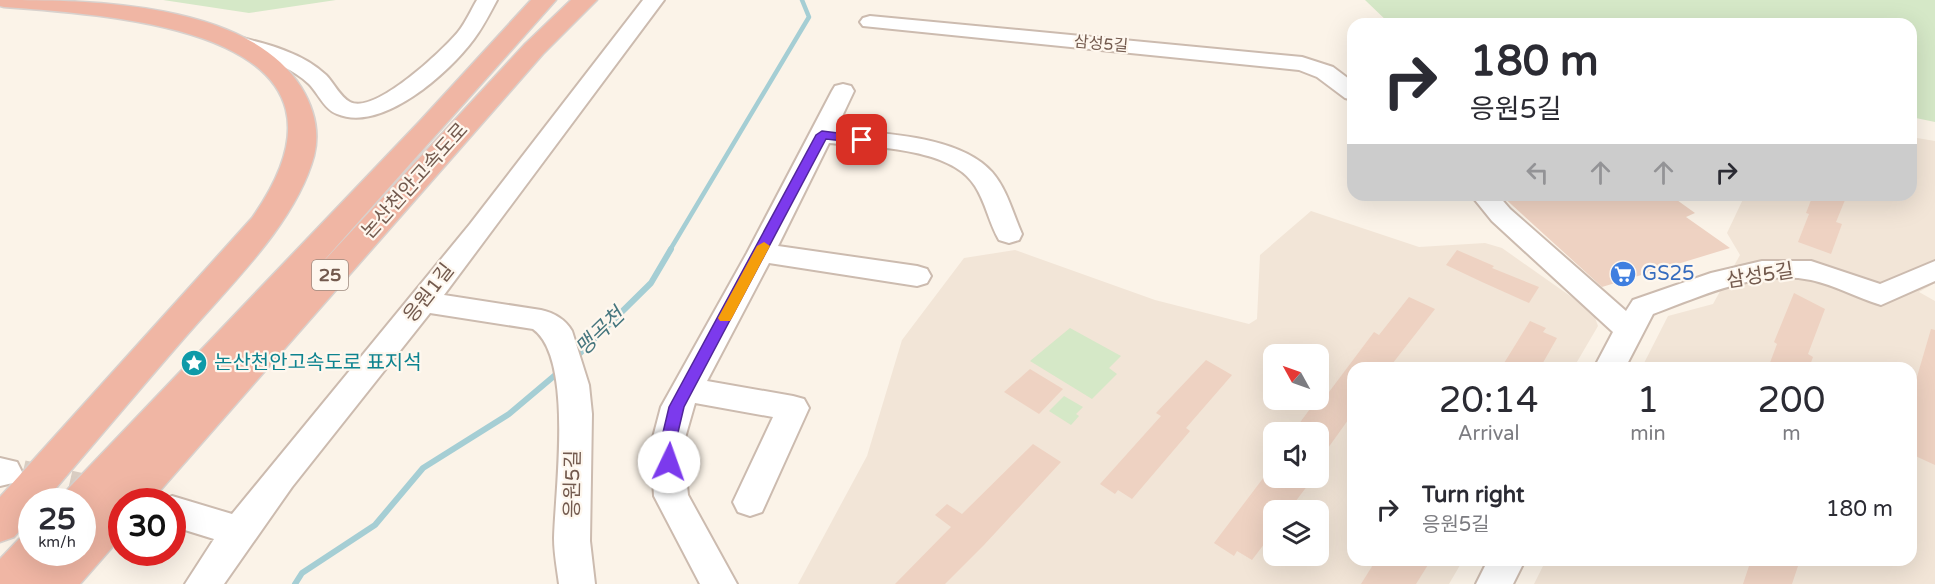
<!DOCTYPE html>
<meta charset="utf-8">
<style>
body{margin:0;font-family:"Varela Round","Noto Sans KR",sans-serif;background:#f2f2f3;color:#2b2b33;height:100vh;display:flex;flex-direction:column;font-size:22px;white-space:nowrap}
*{box-sizing:border-box;margin:0}
p{font-size:20px;color:#7c7c81}
.icon{flex:none;width:33px;height:33px;fill:none;stroke:currentColor;stroke-width:2;stroke-linecap:round;stroke-linejoin:round}
.map{position:relative;flex:1;overflow:hidden}
.details{position:absolute;left:1347px;top:362px;width:570px;height:204px;display:flex;flex-direction:column;background:#fff;border-radius:18px;box-shadow:0 6px 24px #0002}
.details>*{flex:none}
.top-card{position:absolute;left:1347px;top:18px;width:570px;height:183px;border-radius:18px;box-shadow:0 6px 24px #0002;background:#fff;color:#2b2b33;overflow:hidden}
.needle{width:39px;rotate:310deg}
.tools{position:absolute;left:1263px;top:344px;display:grid;gap:12px}
.tools a{display:grid;place-items:center;width:66px;height:66px;border-radius:12px;background:#fff;box-shadow:0 6px 24px #0002;font-size:30px}
.speed{position:absolute;left:18px;top:488px;display:flex;gap:12px;font-size:30px;font-weight:700;text-align:center}
.speed>*{display:grid;place-content:center;width:78px;height:78px;border-radius:50%;background:#fff;box-shadow:0 6px 24px #0002;line-height:1}
.speed small{font-size:15px;font-weight:400}
.speed .limit{border:9px solid #d22;background:#fff;color:#111}
.pin{position:absolute;display:grid;place-items:center;width:51px;height:51px;color:#fff;margin:-26px;border-radius:12px;box-shadow:0 3px 9px #0006}
.me{position:absolute;width:66px;margin:-33px;rotate:3deg;stroke-linejoin:round;filter:drop-shadow(0 0 4px #0008)}
.turn{display:flex;align-items:center;gap:21px;height:126px;padding:0 24px;font-size:27px}
.turn .icon{width:78px;height:78px;stroke-width:2.5}
.turn b{display:block;font-size:42px;line-height:51px}
.lanes{display:flex;align-items:center;height:57px;padding:0 24px;background:#0003;justify-content:center;gap:30px;direction:ltr}
.lanes .off{opacity:.35}
.eta{display:flex;justify-content:space-evenly;align-items:center;height:102px;text-align:center}
.eta b{font-size:36px;font-weight:600;line-height:42px}
ul{padding:0;list-style:none}
li{display:flex;align-items:center;gap:18px;height:90px;padding:0 24px}
li div{flex:1}
li b{display:block;font-size:22px}
li em{font-style:normal}
.map>svg:first-child{display:block}
.residential{fill:#f2e5d7;fill-rule:evenodd}
.green{fill:#d5e8c7}
.lines{fill:none;stroke-linecap:round;stroke-linejoin:round}
.stream-far1{stroke:#a5ced4;stroke-width:4.5}
.stream{stroke:#a5ced4;stroke-width:6}
.building{fill:#eed2c2}
.minor-tunnel{stroke:#d9cdc2;stroke-width:32;stroke-dasharray:32 16;stroke-linecap:butt}
.minor-casing{stroke:#ccbbaf;stroke-width:4}
.highway-casing{stroke:#d8d1cd;stroke-width:3}
.minor{fill:#fff;fill-rule:evenodd}
.highway{fill:#f0b6a4;fill-rule:evenodd}
.route{fill:#7c3aed;stroke:#51269a;stroke-width:1.5}
.slow{fill:#f59e0b}
.labels{text-anchor:middle;dominant-baseline:central;stroke-width:4.5;stroke-linejoin:round;paint-order:stroke}
.far-street-label{font-size:16px;fill:#735a4e;stroke:#fef7ee}
.shield{fill:#fef7ee;stroke:#9d897e;stroke-width:1.5}
.shield-label{font-size:18px;font-weight:bold;fill:#735a4e}
.street-label{font-size:20px;fill:#735a4e;stroke:#fef7ee}
.shop-label{font-size:20px;fill:#366cbe;stroke:#fef7ee;text-anchor:start}
.culture-label{font-size:20px;fill:#0d838f;stroke:#fef7ee;text-anchor:start}
.water-label{font-size:21px;font-style:italic;fill:#46767e;stroke:#fef7ee}
</style>
<div class="map">
<svg width="1935" height="584" viewBox="0 0 1935 584">
<rect width="100%" height="100%" fill="#fbf3e8"/>
<g class="residential">
<polygon points="1911,137 1935,141 1935,283 1919,292 1935,301 1935,584 1534,584 1546,560 1911,560 1911,368 1642,367 1668,316 1713,304 1740,255 1727,233 1745,195 1911,195"/>
<path d="M1311,211L1419,247L1485,243L1502,248L1593,312L1598,326L1574,367L1353,368V560H1463L1449,584H798L867,456L902,340L964,258L1015,250L1155,300L1249,324L1257,319L1260,255ZM1274,354H1318V399H1274ZM1274,432H1318V477H1274ZM1274,510H1318V555H1274Z"/>
</g>
<g class="green">
<polygon points="163,0 336,0 249,13"/>
<polygon points="1365,0 1935,0 1935,122 1911,117 1911,24 1390,24"/>
<polygon points="1070,328 1121,356 1109,368 1117,374 1092,399 1030,361"/>
<polygon points="1064,396 1083,407 1076,414 1079,416 1071,425 1049,411"/>
</g>
<g class="lines">
<polyline class="stream-far1" points="670,250 809,17 802,0"/>
<g class="stream">
<polyline points="576,357 651,283 671,249"/>
<polyline points="295,584 302,573 375,525 423,468 509,414 560,371"/>
</g>
</g>
<g class="building">
<polygon points="1501,195 1670,195 1695,213 1686,217 1730,248 1602,287"/>
<polygon points="1813,195 1847,195 1836,222 1842,224 1831,254 1798,242 1809,214 1806,213"/>
<polygon points="1457,250 1494,266 1492,268 1539,287 1529,303 1482,282 1446,265"/>
<polygon points="1794,293 1825,309 1808,354 1813,357 1809,368 1768,368 1777,344 1774,342"/>
<polygon points="1409,297 1435,309 1389,368 1353,368 1353,413 1318,462 1318,432 1293,432 1318,398 1323,400 1374,332 1379,335"/>
<polygon points="1530,321 1546,328 1543,332 1557,338 1540,368 1501,368"/>
<polygon points="1931,329 1935,330 1935,465 1911,454 1911,413 1917,389 1914,387"/>
<polygon points="1206,360 1232,375 1186,428 1190,431 1132,499 1118,490 1115,494 1100,484 1161,416 1156,413"/>
<polygon points="1030,369 1063,389 1039,414 1004,392"/>
<polygon points="1033,444 1061,462 984,545 945,584 895,584 951,527 935,515 947,504 962,514"/>
<polygon points="1264,477 1314,477 1289,510 1274,510 1274,531 1252,560 1237,551 1234,556 1214,543"/>
<polygon points="1376,560 1431,560 1416,584 1361,584"/>
<polygon points="1751,560 1800,560 1792,584 1743,584"/>
</g>
<g class="lines">
<polyline class="minor-tunnel" points="22,476 134,501"/>
<defs>
<g id="minor">
<path d="M477,0H497C490,13 483,27 474,39C449,73 382,133 337,114C324,109 318,93 309,84C288,64 257,56 230,48L227,43L230,38L238,37C268,44 303,53 326,75C334,83 340,97 350,102C375,115 443,50 458,32C466,22 471,10 477,0Z"/>
<path d="M643,0H664L444,295L541,310C554,313 565,319 572,331L589,385L592,414L590,541L595,584H559C557,569 554,553 554,538C555,491 574,358 533,329L430,313L292,487L224,584H185L214,539L172,526V501H160L172,496L232,514L470,224Z"/>
<polygon points="870,16 1302,57 1333,67 1353,82 1353,100 1345,98 1317,77 1299,70 863,26 860,22 863,18"/>
<path d="M843,84L851,86L854,91L836,129C882,134 959,135 992,172C1007,189 1013,214 1022,234L1019,240L1009,243L999,240C989,223 986,203 975,186C952,147 869,147 829,143L778,246L917,266L927,269L931,276L927,283L917,286L769,263L707,381L793,396L804,399L809,408L762,512L750,516L738,512L733,502L773,417L695,403L683,445L688,495L737,584H700L654,496L651,445L661,407L747,253L832,91L835,86Z"/>
<path d="M1471,195H1498L1510,209L1626,311L1633,300L1711,273L1762,261H1811L1880,284L1935,261V281L1881,305C1857,298 1835,285 1811,280C1758,269 1702,296 1653,314L1625,368H1594L1613,332L1492,221Z"/>
<polygon points="0,458 17,462 22,472 17,482 0,486"/>
<polygon points="1488,560 1525,560 1513,584 1476,584"/>
</g>
<g id="highway">
<path d="M0,0C90,0 248,2 301,87C314,108 320,132 314,156C296,223 230,285 186,336C139,390 92,446 45,501H32V517L14,537L0,542V497L252,218C383,32 124,16 4,7L0,6Z"/>
<polygon points="531,0 556,0 311,275 525,44 571,0 597,0 543,54 151,501 122,501 122,536 80,584 0,584 0,559 19,539 32,535 32,552 82,552 82,523 90,515 82,517 82,501 62,501 68,489 419,122"/>
</g>
</defs>
<use href="#minor" class="minor-casing"/>
<use href="#highway" class="highway-casing"/>
<use href="#minor" class="minor"/>
<use href="#highway" class="highway"/>
</g>
<polygon class="route" points="822,131 862,136 868,140 862,143 826,139 684,407 675,445 677,462 669,468 663,466 660,445 669,407 816,135"/>
<polygon class="slow" points="764,242 770,246 732,318 730,321 720,321 718,318 757,246"/>
<defs>
<symbol id="supermarket-disc" viewBox="-11 -11 22 22"><circle r="9.5" fill="#3f7fe0" stroke="#fef7ee"/><path d="M-6-5.5h2.5l.6 2H6L4.5 2H-2.5L-4.4-4H-6ZM-1.5 3.2a1.3 1.3 0 1 0 .1 0ZM3 3.2a1.3 1.3 0 1 0 .1 0Z" fill="#fff"/></symbol>
<symbol id="sight-disc" viewBox="-11 -11 22 22"><circle r="9.5" fill="#0f9aa8" stroke="#fef7ee"/><path d="M0-6L1.8-2.2L6-1.7L2.9 1.2L3.7 5.4L0 3.3L-3.7 5.4L-2.9 1.2L-6-1.7L-1.8-2.2Z" fill="#fff"/></symbol>
</defs>
<g fill-rule="evenodd">
<use href="#supermarket-disc" x="1608" y="259" width="30" height="30"/>
<use href="#sight-disc" x="179" y="348" width="30" height="30"/>
</g>
<g class="labels">
<g class="far-street-label">
<text transform="translate(1101 44) rotate(5)">삼성5길</text>
</g>
<rect class="shield" x="312" y="260" width="36" height="30" rx="4.5"/>
<g class="shield-label">
<text x="330" y="275">25</text>
</g>
<g class="street-label">
<text transform="translate(415 181) rotate(-48)">논산천안고속도로</text>
<text transform="translate(1760 276) rotate(-9)">삼성5길</text>
<text transform="translate(429 293) rotate(-52)">응원1길</text>
<text transform="translate(573 484) rotate(-89)">응원5길</text>
</g>
<g class="shop-label">
<text x="1642" y="274">GS25</text>
</g>
<g class="culture-label">
<text x="214" y="363">논산천안고속도로 표지석</text>
</g>
<g class="water-label">
<text transform="translate(600 332) rotate(-44)">맹곡천</text>
</g>
</g>
</svg>
<div class="tools">
<a><svg class="needle" viewBox="-14 -14 28 28"><path d="M0-13l5 13h-10z" fill="#e53935"/><path d="M0 13l5-13h-10z" fill="#7c7c81"/></svg></a>
<a><svg class="icon" aria-label="sound" viewBox="0 0 24 24"><path d="M4 9h4l5-4v14l-5-4H4zM17 9q2 3 0 6"/></svg></a>
<a><svg class="icon" aria-label="layers" viewBox="0 0 24 24"><path d="M12 4l9 5-9 5-9-5zM3 14l9 5 9-5"/></svg></a>
</div>
<div class="speed"><div>25<small>km/h</small></div><div class="limit">30</div></div>
<div class="pin" style="left:862px;top:140px;background:#d93025"><svg class="icon" aria-label="arrive" viewBox="0 0 24 24"><path d="M6 21V4h12l-3 4 3 4H6"/></svg></div>
<svg class="me" style="left:669px;top:462px" viewBox="-20 -20 40 40"><circle r="19" fill="#fff"/><path d="M0-13L10 11 0 6-10 11z" fill="#7c3aed"/></svg>
<div class="top-card">
<div class="turn"><svg class="icon" aria-label="right" viewBox="0 0 24 24"><path d="M7 20v-9h11M14 6l5 5-5 5"/></svg><div><b>180 m</b>응원5길</div></div>
<div class="lanes"><svg class="icon off" aria-label="left" viewBox="0 0 24 24"><path d="M17 20v-9H6M10 6l-5 5 5 5"/></svg><svg class="icon off" aria-label="ahead" viewBox="0 0 24 24"><path d="M12 20V5M6 11l6-6 6 6"/></svg><svg class="icon off" aria-label="ahead" viewBox="0 0 24 24"><path d="M12 20V5M6 11l6-6 6 6"/></svg><svg class="icon" aria-label="right" viewBox="0 0 24 24"><path d="M7 20v-9h11M14 6l5 5-5 5"/></svg></div>
</div>
<section class="details">
<div class="eta">
<div><b>20:14</b><p>Arrival</p></div>
<div><b>1</b><p>min</p></div>
<div><b>200</b><p>m</p></div>
</div>
<ul>
<li><svg class="icon" aria-label="right" viewBox="0 0 24 24"><path d="M7 20v-9h11M14 6l5 5-5 5"/></svg><div><b>Turn right</b><p>응원5길</p></div><em>180 m</em></li>
</ul>
</section>
</div>
